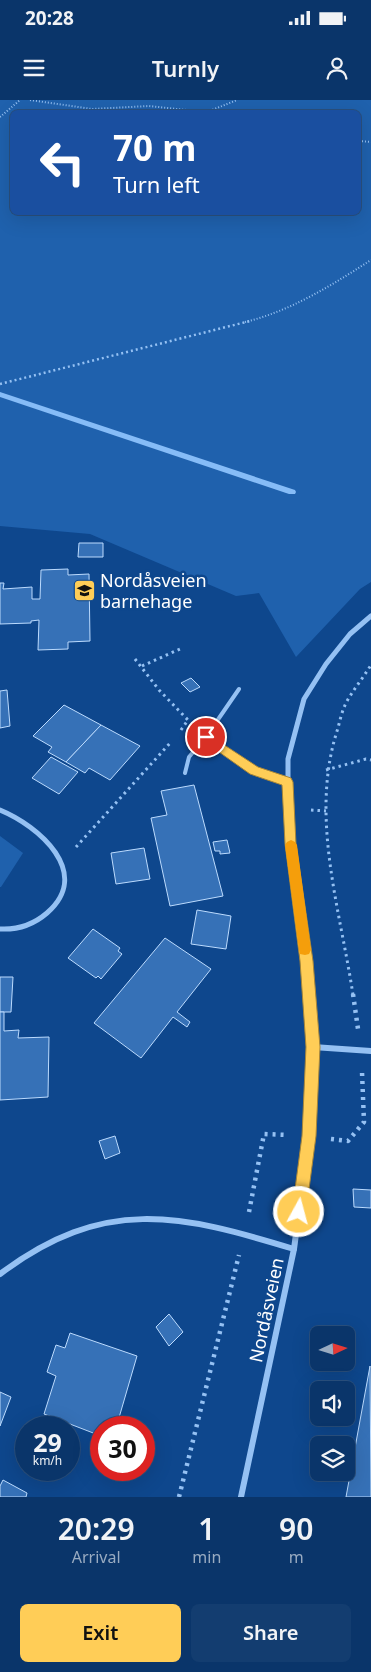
<!DOCTYPE html>
<meta charset="utf-8">
<style>
body{margin:0;font-family:"Noto Sans",sans-serif;background:#133d70;color:#f1f3f6;height:100vh;display:flex;flex-direction:column;font-size:19px;white-space:nowrap}
*{box-sizing:border-box;margin:0}
p{font-size:16px;color:#99abc1}
.icon{flex:none;width:28px;height:28px;fill:none;stroke:currentColor;stroke-width:2;stroke-linecap:round;stroke-linejoin:round}
.map{position:relative;height:1397px;overflow:hidden}
.sheet{display:flex;flex-direction:column;background:#0a356a;flex:1}
.sheet>*{flex:none}
.hud{position:absolute;left:10px;top:10px;width:351px;height:105px;border-radius:8px;box-shadow:0 5px 20px #0002,0 0 0 1px #2a507e;background:#1a4fa0;color:#fff;overflow:hidden}
.needle{width:32px;rotate:86deg}
.controls{position:absolute;left:310px;top:1226px;display:grid;gap:10px}
.controls a{display:grid;place-items:center;width:45px;height:45px;border-radius:8px;background:#0a356a;box-shadow:0 5px 20px #0002,0 0 0 1px #2a507e;font-size:25px}
.speed{position:absolute;left:15px;top:1316px;display:flex;gap:10px;font-size:25px;font-weight:700;text-align:center}
.speed>*{display:grid;place-content:center;width:65px;height:65px;border-radius:50%;background:#0a356a;box-shadow:0 5px 20px #0002,0 0 0 1px #2a507e;line-height:1}
.speed small{font-size:12px;font-weight:400}
.speed .limit{border:8px solid #d22;background:#fff;color:#111}
.pin{position:absolute;display:grid;place-items:center;width:42px;height:42px;color:#fff;margin:-21px;border:2px solid #fff;border-radius:50%;box-shadow:0 1px 5px #0007}
.me{position:absolute;width:55px;margin:-28px;rotate:7deg;stroke-linejoin:round;filter:drop-shadow(0 0 4px #0008)}
.turn{display:flex;align-items:center;gap:18px;height:105px;padding:0 20px;font-size:22px}
.turn .icon{width:65px;height:65px;stroke-width:2.5}
.turn b{display:block;font-size:35px;line-height:42px}
.eta{display:flex;justify-content:space-evenly;align-items:center;height:85px;text-align:center}
.eta b{font-size:30px;font-weight:600;line-height:35px}
.cta{display:flex;gap:10px;margin-top:auto;padding:10px 20px}
.cta a{flex:1;height:58px;border-radius:8px;background:#ffcd57;color:#111;font-size:20px;font-weight:600;line-height:58px;text-align:center}
.cta a+a{background:#133d70;color:#f1f3f6}
.status{display:flex;justify-content:space-between;align-items:center;height:35px;padding:0 25px;background:#0a356a;direction:ltr}
.status svg{height:14px;fill:currentColor}
header{display:flex;justify-content:space-between;align-items:center;height:65px;padding:0 20px;background:#0a356a;font-size:22px;font-weight:600}
.map>svg:first-child{display:block}
.green{fill:#1f61ad;fill-rule:evenodd}
.lines{fill:none;stroke-linecap:round;stroke-linejoin:round}
.stream{fill:#86bcf7;fill-rule:evenodd}
.building{fill:#3671b7;stroke:#bcdbfe}
.path-far3{stroke:#95c1f3;stroke-width:2;stroke-dasharray:1 2;stroke-linecap:butt}
.path-far2{stroke:#95c1f3;stroke-width:2.5;stroke-dasharray:2 3;stroke-linecap:butt}
.path-far1{stroke:#95c1f3;stroke-width:3;stroke-dasharray:2.5 4;stroke-linecap:butt}
.path{stroke:#95c1f3;stroke-width:4.5;stroke-dasharray:3 5;stroke-linecap:butt}
.service{stroke:#95c1f3;stroke-width:4}
.minor-far1{stroke:#95c1f3;stroke-width:5}
.minor{stroke:#95c1f3;stroke-width:6}
.route{fill:#ffcd57;stroke:#a68539}
.slow{fill:#f59e0b}
.labels{text-anchor:middle;dominant-baseline:central;stroke-width:5;stroke-linejoin:round;paint-order:stroke}
.poi-label{font-size:18px;fill:#fff;stroke:#0e478d;text-anchor:start}
.street-label{font-size:18px;fill:#fff;stroke:#0e478d}
</style>
<div class="status"><b>20:28</b><svg viewBox="0 0 49 12"><path d="M0 12V9h3v3zM5 12V6h3v6zM10 12V3h3v9zM15 12V0h3v12zM26 1h20v11H26zM47 4h2v5h-2z"/></svg></div>
<header><svg class="icon" aria-label="menu" viewBox="0 0 24 24"><path d="M4 6h16M4 12h16M4 18h16"/></svg>Turnly<svg class="icon" aria-label="person" viewBox="0 0 24 24"><circle cx="12" cy="8" r="4"/><path d="M4 21q1-7 8-7t8 7"/></svg></header>
<div class="map">
<svg width="371" height="1397" viewBox="0 0 371 1397">
<rect width="100%" height="100%" fill="#0e478d"/>
<g class="green">
<path d="M0,0H371V482L360,489L296,557L259,493L236,496L90,434L0,426ZM12,12H359V112H12Z"/>
<polygon points="0,736 23,753 1,787 0,787"/>
</g>
<g class="lines">
<polygon class="stream" points="0,292 295,390 296,392 295,394 289,394 0,297"/>
</g>
<g class="building">
<polygon points="79,443 103,443 103,457 78,457"/>
<polygon points="68,469 68,475 89,474 90,541 68,542 68,549 38,550 39,520 31,521 31,523 0,524 0,483 4,483 3,489 32,487 32,499 40,499 41,470"/>
<polygon points="191,578 200,587 190,592 181,583"/>
<polygon points="7,590 10,626 0,628 0,591"/>
<polygon points="64,605 101,625 66,662 48,652 52,647 33,636"/>
<polygon points="101,625 140,646 110,680 89,668 85,673 66,662"/>
<polygon points="51,657 78,672 59,694 32,678"/>
<polygon points="194,685 223,796 170,806 151,718 167,715 161,691"/>
<polygon points="227,740 230,753 220,754 220,751 215,751 213,742"/>
<polygon points="144,748 150,779 116,784 111,753"/>
<polygon points="197,810 231,816 226,849 191,844"/>
<polygon points="93,829 120,848 118,851 122,854 101,879 98,876 96,878 68,858"/>
<polygon points="165,838 211,869 177,912 190,922 187,927 173,917 141,958 94,923"/>
<polygon points="0,877 13,877 11,912 0,912"/>
<polygon points="0,912 4,912 4,931 19,930 18,938 49,937 48,997 0,1000"/>
<polygon points="115,1036 120,1053 105,1059 99,1041"/>
<polygon points="353,1089 371,1090 371,1108 354,1107"/>
<polygon points="169,1214 183,1232 169,1246 156,1227"/>
<polygon points="70,1233 137,1256 116,1328 101,1328 101,1336 44,1314 56,1276 47,1272 56,1245 65,1248"/>
<polygon points="370,1266 371,1397 346,1397"/>
<polygon points="0,1292 11,1297 0,1326"/>
<polygon points="3,1380 27,1393 26,1397 0,1397 0,1386"/>
</g>
<g class="lines">
<g class="path-far3">
<polyline points="30,0 92,9 149,6 205,12"/>
<polyline points="207,12 237,0"/>
<polyline points="0,17 20,0"/>
<polyline points="359,41 371,42"/>
<path d="M245,222C291,211 332,185 371,160"/>
</g>
<polyline class="path-far2" points="0,284 250,221"/>
<g class="path-far1">
<polyline points="135,559 159,590 188,620"/>
<polyline points="142,566 180,549"/>
<polyline points="181,630 188,620"/>
<polyline points="326,670 366,659 371,660"/>
<polyline points="311,710 326,711"/>
<polyline points="76,747 171,642"/>
<path d="M353,895C340,808 309,715 338,628C340,620 342,611 346,603C353,590 363,578 371,565"/>
</g>
<g class="path">
<polyline points="353,894 358,929"/>
<polyline points="331,1039 348,1041 364,1022 362,972"/>
<polyline points="249,1112 264,1034 288,1035"/>
<polyline points="179,1397 239,1155"/>
</g>
<g class="service">
<polyline points="206,637 254,671 287,682"/>
<polyline points="185,673 189,657 206,637 239,589"/>
</g>
<g class="minor-far1">
<path d="M0,710C39,726 93,773 47,813C33,825 18,830 0,829"/>
<polyline points="309,895 291,744 288,709 288,659 304,599 326,564 350,534 371,516"/>
</g>
<g class="minor">
<polyline points="313,947 371,951"/>
<path d="M0,1174C104,1096 179,1114 294,1149"/>
<polyline points="241,1397 294,1149 309,1036 313,947 309,894"/>
</g>
</g>
<polygon class="route" points="206,633 258,667 291,678 293,682 296,744 313,861 320,947 316,1036 306,1112 304,1117 299,1119 294,1117 292,1112 302,1036 306,947 300,861 285,744 282,685 250,674 202,640 201,637"/>
<polygon class="slow" points="291,740 295,742 297,745 311,850 309,854 305,855 300,854 299,850 285,745 287,742"/>
<defs>
<symbol id="school-square" viewBox="-11 -11 22 22"><rect x="-9" y="-9" width="18" height="18" rx="4" fill="#ffcd57" stroke="#0e478d"/><path d="M0-5L7-2L0 1L-7-2ZM-4 1L0 2.5L4 1V4Q0 6-4 4Z" fill="#111"/></symbol>
</defs>
<g fill-rule="evenodd">
<use href="#school-square" x="72" y="478" width="25" height="25"/>
</g>
<g class="labels">
<g class="poi-label">
<text x="100" y="480">Nordåsveien<tspan x="100" dy="21">barnehage</tspan></text>
</g>
<g class="street-label">
<text transform="translate(266 1210) rotate(-78)">Nordåsveien</text>
</g>
</g>
</svg>
<div class="controls">
<a><svg class="needle" viewBox="-14 -14 28 28"><path d="M0-13l5 13h-10z" fill="#e53935"/><path d="M0 13l5-13h-10z" fill="#99abc1"/></svg></a>
<a><svg class="icon" aria-label="sound" viewBox="0 0 24 24"><path d="M4 9h4l5-4v14l-5-4H4zM17 9q2 3 0 6"/></svg></a>
<a><svg class="icon" aria-label="layers" viewBox="0 0 24 24"><path d="M12 4l9 5-9 5-9-5zM3 14l9 5 9-5"/></svg></a>
</div>
<div class="speed"><div>29<small>km/h</small></div><div class="limit">30</div></div>
<div class="pin" style="left:206px;top:637px;background:#d93025"><svg class="icon" aria-label="arrive" viewBox="0 0 24 24"><path d="M6 21V4h12l-3 4 3 4H6"/></svg></div>
<svg class="me" style="left:299px;top:1112px" viewBox="-20 -20 40 40"><circle r="17" fill="#ffcd57" stroke="#fff" stroke-width="3"/><path d="M0-11L8 9 0 5-8 9z" fill="#fff"/></svg>
<div class="hud">
<div class="turn"><svg class="icon" aria-label="left" viewBox="0 0 24 24"><path d="M17 20v-9H6M10 6l-5 5 5 5"/></svg><div><b>70 m</b>Turn left</div></div>
</div>
</div>
<section class="sheet">
<div class="eta">
<div><b>20:29</b><p>Arrival</p></div>
<div><b>1</b><p>min</p></div>
<div><b>90</b><p>m</p></div>
</div>
<div class="cta"><a>Exit</a><a>Share</a></div>
</section>
